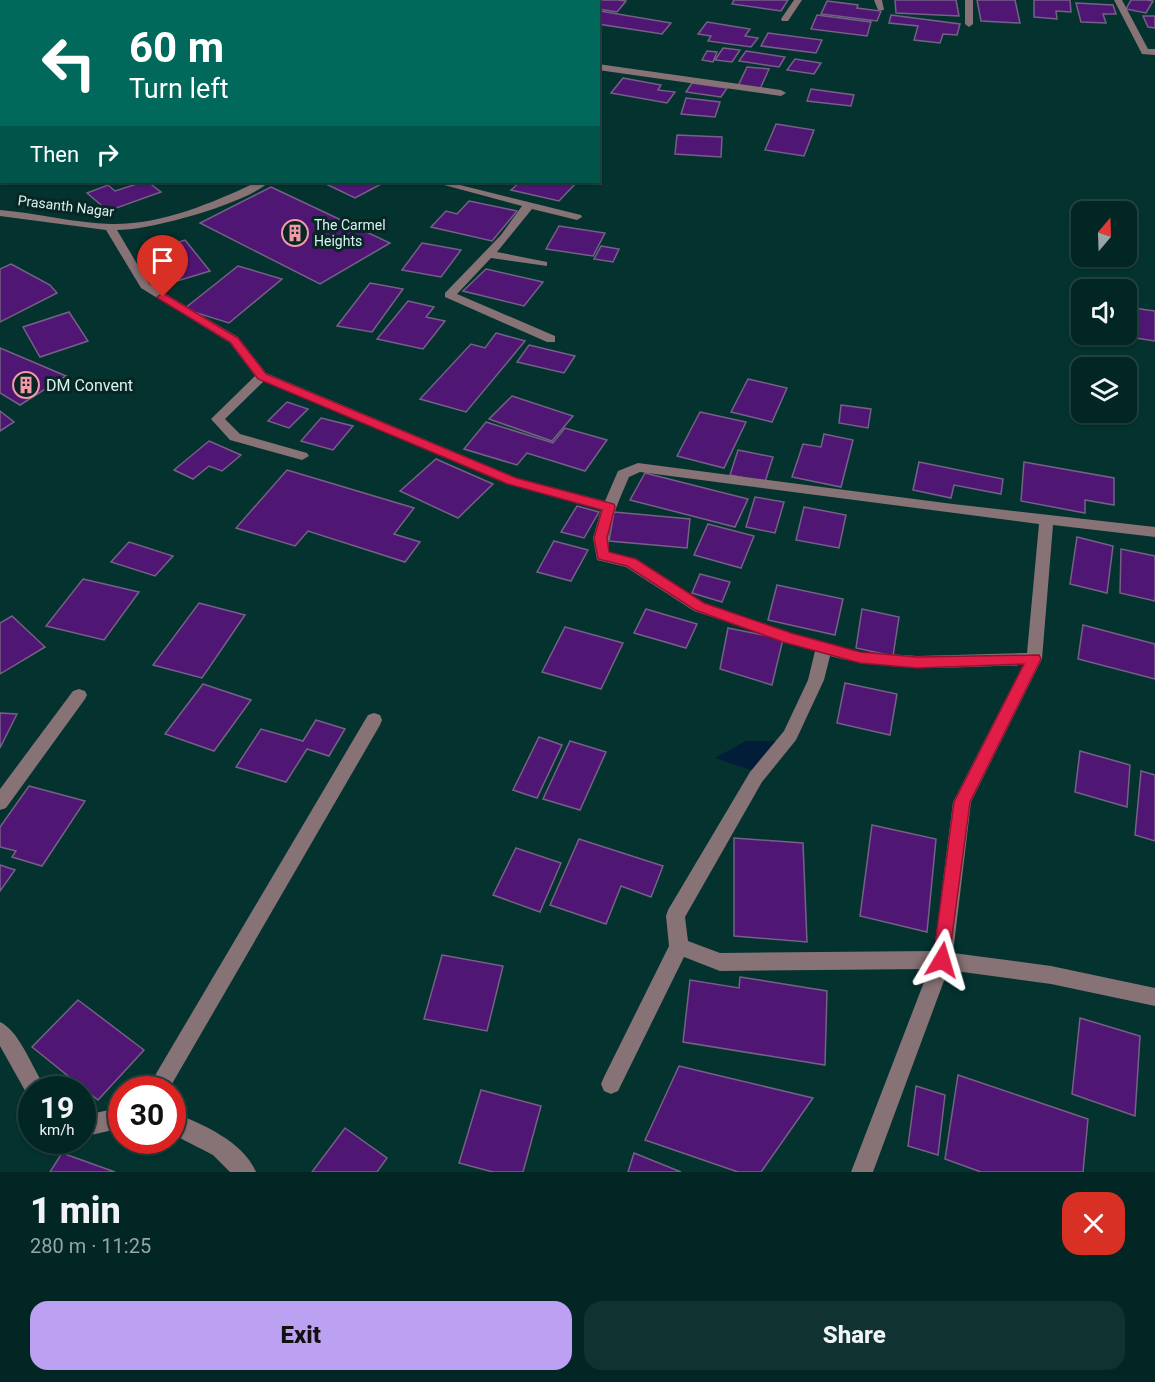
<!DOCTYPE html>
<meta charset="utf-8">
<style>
body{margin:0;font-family:Roboto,sans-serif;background:#103230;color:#f1f3f6;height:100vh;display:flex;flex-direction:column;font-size:22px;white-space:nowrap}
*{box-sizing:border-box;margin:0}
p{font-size:20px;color:#96a5a6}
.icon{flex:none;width:33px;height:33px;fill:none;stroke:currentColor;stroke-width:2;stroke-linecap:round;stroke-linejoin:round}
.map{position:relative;height:1172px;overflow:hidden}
.details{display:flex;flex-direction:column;background:#022623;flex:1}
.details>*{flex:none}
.banner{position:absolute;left:0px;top:0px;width:600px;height:183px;box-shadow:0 2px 4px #0004,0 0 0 2px #234341;background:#00695c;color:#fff;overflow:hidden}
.needle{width:39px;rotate:19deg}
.buttons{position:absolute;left:1071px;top:201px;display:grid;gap:12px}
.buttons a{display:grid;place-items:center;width:66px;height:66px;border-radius:12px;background:#022623;box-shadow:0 2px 4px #0004,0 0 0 2px #234341;font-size:30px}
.speed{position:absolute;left:18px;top:1076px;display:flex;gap:12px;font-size:30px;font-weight:700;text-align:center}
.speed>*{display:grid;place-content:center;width:78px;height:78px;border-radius:50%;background:#022623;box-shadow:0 2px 4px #0004,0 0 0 2px #234341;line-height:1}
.speed small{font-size:15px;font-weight:400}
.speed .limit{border:9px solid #d22;background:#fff;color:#111}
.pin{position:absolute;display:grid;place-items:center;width:51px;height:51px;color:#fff;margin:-62px -26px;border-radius:50% 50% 50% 0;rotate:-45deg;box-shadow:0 0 6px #0007}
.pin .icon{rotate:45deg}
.me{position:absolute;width:66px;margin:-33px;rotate:7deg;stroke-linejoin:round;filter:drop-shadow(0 0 4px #0008)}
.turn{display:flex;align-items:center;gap:21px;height:126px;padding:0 30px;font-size:27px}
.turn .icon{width:78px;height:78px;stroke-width:2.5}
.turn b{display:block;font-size:42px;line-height:51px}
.then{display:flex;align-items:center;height:57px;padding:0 30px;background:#0003;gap:12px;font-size:22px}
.round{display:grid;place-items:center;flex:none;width:63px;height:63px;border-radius:18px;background:#103230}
.summary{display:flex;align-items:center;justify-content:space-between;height:102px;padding:0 30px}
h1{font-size:36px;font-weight:800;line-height:45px}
.action{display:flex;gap:12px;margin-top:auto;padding:12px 30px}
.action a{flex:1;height:69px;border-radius:18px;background:#bca0f2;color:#111;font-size:24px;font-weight:800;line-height:69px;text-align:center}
.action a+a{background:#103230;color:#f1f3f6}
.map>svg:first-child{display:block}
.water{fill:#011d37}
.building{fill:#501674;stroke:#746185;stroke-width:1.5}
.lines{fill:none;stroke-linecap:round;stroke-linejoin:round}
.minor{fill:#877275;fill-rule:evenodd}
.route{fill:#e11d48;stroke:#92132f;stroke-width:1.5}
.labels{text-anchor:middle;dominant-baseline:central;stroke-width:6;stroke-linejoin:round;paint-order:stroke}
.far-street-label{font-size:14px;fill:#d8f4f1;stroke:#082624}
.far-poi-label{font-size:14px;fill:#d8f4f1;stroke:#082624;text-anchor:start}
.poi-label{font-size:16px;fill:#d8f4f1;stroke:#082624;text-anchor:start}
</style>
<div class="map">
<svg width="1155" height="1172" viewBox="0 0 1155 1172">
<rect width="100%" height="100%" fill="#03322f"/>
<polygon class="water" points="746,741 780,741 757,772 715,758"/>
<g class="building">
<polygon points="578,0 618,0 626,1 617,12 598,9 598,2 577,2"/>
<polygon points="734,0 788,0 781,11 732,4"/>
<polygon points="895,0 956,0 959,16 896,13"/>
<polygon points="977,0 1015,0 1020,23 981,21"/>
<polygon points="1034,0 1070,0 1071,12 1056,11 1057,19 1034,17"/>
<polygon points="1131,0 1146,0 1153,1 1146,13 1126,9"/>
<polygon points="827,1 858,5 857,8 881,11 877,21 821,14"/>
<polygon points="1076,3 1113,5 1116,14 1103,14 1106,23 1081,22"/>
<polygon points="600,11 671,23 662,34 598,24"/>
<polygon points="817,15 871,22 867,36 811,29"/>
<polygon points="891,15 960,24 957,35 943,34 940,43 914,40 918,26 889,23"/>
<polygon points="1143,16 1155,16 1155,28 1148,27"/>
<polygon points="707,22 750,29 745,36 758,38 751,47 708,41 711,36 698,34"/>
<polygon points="768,33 822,40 816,53 761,46"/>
<polygon points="723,48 740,50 732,62 715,60"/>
<polygon points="707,51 717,52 713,62 702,60"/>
<polygon points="746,51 785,57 779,67 739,61"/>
<polygon points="795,59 821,63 814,74 787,70"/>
<polygon points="747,67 769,69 760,89 738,86"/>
<polygon points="623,78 661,85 658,90 675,92 667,103 611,93"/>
<polygon points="692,83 727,88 721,97 686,92"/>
<polygon points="811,89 854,95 851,106 807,101"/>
<polygon points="686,98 720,102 715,117 681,114"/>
<polygon points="776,124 814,130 804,156 765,150"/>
<polygon points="677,135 722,137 721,157 675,154"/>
<polygon points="143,182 148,182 161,192 108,211 87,193 108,185 115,191"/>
<polygon points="331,182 385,182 355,198 326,184"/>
<polygon points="520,182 577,182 559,201 511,190"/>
<polygon points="271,187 390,243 320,284 200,223"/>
<polygon points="469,201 517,211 492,241 431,227 446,211 457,214"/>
<polygon points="559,226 605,233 593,256 546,249"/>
<polygon points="185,240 210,271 164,285 140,254"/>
<polygon points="422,243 461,250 441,277 402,270"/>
<polygon points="601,246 619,249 613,262 594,259"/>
<polygon points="11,264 50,285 57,293 0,322 0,269"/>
<polygon points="238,266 282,279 229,323 184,309"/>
<polygon points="486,269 543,282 524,306 463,291"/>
<polygon points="370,283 403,289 372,332 337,326"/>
<polygon points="408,301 434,307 426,317 445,321 423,349 377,339"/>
<polygon points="1126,307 1155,311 1155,341 1116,335 1126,334"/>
<polygon points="69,312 88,341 40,357 23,327"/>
<polygon points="496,333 525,341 466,412 420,399 471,344 485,348"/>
<polygon points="529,345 575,356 564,373 517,362"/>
<polygon points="0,348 66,376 20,405 0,393"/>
<polygon points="748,379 787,388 772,422 731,412"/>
<polygon points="512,396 573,416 552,441 489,419"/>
<polygon points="287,402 308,409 289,428 268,421"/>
<polygon points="841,405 871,409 868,428 839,423"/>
<polygon points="0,411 14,422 0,431"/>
<polygon points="700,412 746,422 724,468 677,456"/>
<polygon points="321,418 353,426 333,450 301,441"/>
<polygon points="486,422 553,443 565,428 607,440 585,471 527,453 517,465 464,449"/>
<polygon points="824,434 853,440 841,487 792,477 803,444 821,447"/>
<polygon points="209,441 241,455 222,471 209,466 193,479 174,470"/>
<polygon points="738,450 773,457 765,482 730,475"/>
<polygon points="436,459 493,484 458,518 400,491"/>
<polygon points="919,462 1003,479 1001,494 954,485 951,498 913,490"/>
<polygon points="1024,462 1114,478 1114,505 1085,500 1085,513 1021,501"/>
<polygon points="287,470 414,508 394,534 420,542 405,562 308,531 295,546 236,528"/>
<polygon points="645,473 748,499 735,527 630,500"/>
<polygon points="755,497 784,502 775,533 746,527"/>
<polygon points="577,506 599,512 584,538 561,532"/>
<polygon points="804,507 846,515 839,548 796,540"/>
<polygon points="614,512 690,519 687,548 609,541"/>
<polygon points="708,524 754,536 741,568 694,555"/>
<polygon points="1077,537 1113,546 1107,593 1070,584"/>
<polygon points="554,541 588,550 571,581 537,572"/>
<polygon points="129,542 173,556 155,576 111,562"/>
<polygon points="1121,549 1155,556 1155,601 1120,593"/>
<polygon points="700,574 730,582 722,602 692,593"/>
<polygon points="83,579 139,592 104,640 46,626"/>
<polygon points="777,585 843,599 835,635 768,620"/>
<polygon points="199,603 245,615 202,678 153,665"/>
<polygon points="646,609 697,624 686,648 634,633"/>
<polygon points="862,609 899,617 893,656 856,648"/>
<polygon points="12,616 45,647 0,674 0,623"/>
<polygon points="1083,625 1155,644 1155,679 1078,659"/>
<polygon points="565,627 623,643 601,689 542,672"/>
<polygon points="728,628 783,639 772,685 720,669"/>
<polygon points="845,683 897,694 890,735 837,723"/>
<polygon points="203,684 251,700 214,751 165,734"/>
<polygon points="0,713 17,714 0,748"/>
<polygon points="316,720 345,729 329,756 307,749 286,782 236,767 261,729 303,741"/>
<polygon points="539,737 562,745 537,798 513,790"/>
<polygon points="570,741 606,752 580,810 543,799"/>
<polygon points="1080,751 1130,765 1127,807 1075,792"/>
<polygon points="1141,771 1155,775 1155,841 1135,835"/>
<polygon points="29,786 85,801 42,866 12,857 16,851 0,847 0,827"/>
<polygon points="872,825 936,839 927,932 860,916"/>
<polygon points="734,838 803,843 807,942 734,936"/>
<polygon points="579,839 663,866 651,897 621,886 606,924 550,905"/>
<polygon points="516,848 561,863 540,912 493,895"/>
<polygon points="0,865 15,870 0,891"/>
<polygon points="442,955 503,966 487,1031 424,1019"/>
<polygon points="740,977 827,991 825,1065 683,1042 690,980 739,988"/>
<polygon points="78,1000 144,1050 98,1100 32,1047"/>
<polygon points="1080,1018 1140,1036 1135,1116 1072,1094"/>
<polygon points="679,1066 729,1078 813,1098 761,1172 738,1172 645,1140"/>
<polygon points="958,1075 1088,1119 1083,1172 981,1172 945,1159"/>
<polygon points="916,1086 945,1095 938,1155 908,1146"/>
<polygon points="481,1090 541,1106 523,1172 493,1172 459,1163"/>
<polygon points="345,1128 387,1158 377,1172 312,1172"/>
<polygon points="62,1153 115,1172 50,1172"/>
<polygon points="634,1153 681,1172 628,1172"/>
</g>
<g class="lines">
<g class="minor">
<polygon points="50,0 58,0 59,2 51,2"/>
<polygon points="556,0 565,0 555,2"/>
<polygon points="794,0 802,0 788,21 782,21 781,19"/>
<polygon points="874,0 882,0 884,10 878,10"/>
<polygon points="965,0 973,0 973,24 969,27 965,24"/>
<polygon points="1114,0 1122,0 1148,49 1155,49 1155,55 1142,54"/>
<rect x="0" y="20" width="2" height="6"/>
<polygon points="598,64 781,90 786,93 781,96 598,70"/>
<path d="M257,182H269C245,204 151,230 117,230L149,284L238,337L266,373L517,478L605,501L618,471L638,463L953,504L1155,527V537L1053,525L1042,659L971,802L953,953L1051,966L1155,988V1006L1051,984L948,970L873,1172H851L929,969L720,971L684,957L618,1091L611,1094L604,1091L601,1084L604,1077L669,946L666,916L668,910L750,772L784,731L808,680L815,651L694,611L626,567L597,560L593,538L601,510L507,484L264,381L225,419L240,434L307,453L309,456L302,460L230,440L211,419L255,376L230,343L141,288L106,230L0,216V210C37,213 74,223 111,224C161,225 212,203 257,182ZM640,472L1039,524L1027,653L917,656L860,652L791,633L704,603L636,559L609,553C606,526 619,501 629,477ZM830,656C893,673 958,667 1023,665L953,802L934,951L720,953L688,941L685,917L762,782L796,740L824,680Z"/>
<polygon points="433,182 448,182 581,215 582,217 577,220 532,209 497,252 547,262 547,266 491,258 457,294 555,336 555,342 547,342 445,297 445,293 501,235 522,206"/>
<polygon points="79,689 85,691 87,695 85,699 6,808 0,810 0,789 73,691"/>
<polygon points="374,713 380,715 382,720 380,725 169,1089 147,1089 368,715"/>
<path d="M0,1022C18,1030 31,1064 42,1082L45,1089H32V1098L28,1096L0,1046Z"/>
<polygon points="122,1107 122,1128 82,1137 82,1116"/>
<path d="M172,1112C202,1124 243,1141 256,1172H230L213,1155L172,1134Z"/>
</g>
</g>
<polygon class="route" points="163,293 238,338 266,374 516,478 614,504 615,507 607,538 609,552 636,559 704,603 791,633 860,652 917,657 1039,655 1041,659 970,802 948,966 942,969 936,966 933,960 954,802 1024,664 917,668 860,663 783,642 695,610 627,566 598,559 594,538 602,510 508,484 258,379 230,342 159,299 157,297"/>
<defs>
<symbol id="building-ring" viewBox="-11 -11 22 22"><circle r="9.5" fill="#082624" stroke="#f39aa9" stroke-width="1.5"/><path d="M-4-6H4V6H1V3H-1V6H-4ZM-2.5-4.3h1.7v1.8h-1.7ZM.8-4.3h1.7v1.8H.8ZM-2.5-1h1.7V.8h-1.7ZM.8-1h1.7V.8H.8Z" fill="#f39aa9"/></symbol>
</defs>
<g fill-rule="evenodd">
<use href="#building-ring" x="280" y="218" width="30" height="30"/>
<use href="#building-ring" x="11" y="370" width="30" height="30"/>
</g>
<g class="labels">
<g class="far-street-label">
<text transform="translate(66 206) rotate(7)">Prasanth Nagar</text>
</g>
<g class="far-poi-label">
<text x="314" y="225">The Carmel<tspan x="314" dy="16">Heights</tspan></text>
</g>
<g class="poi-label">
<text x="46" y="385">DM Convent</text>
</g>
</g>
</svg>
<div class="buttons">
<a><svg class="needle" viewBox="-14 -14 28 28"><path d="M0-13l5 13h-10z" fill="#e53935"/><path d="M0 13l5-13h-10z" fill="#96a5a6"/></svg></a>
<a><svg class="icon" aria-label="sound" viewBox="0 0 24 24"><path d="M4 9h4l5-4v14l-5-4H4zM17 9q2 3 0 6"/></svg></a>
<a><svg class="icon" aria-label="layers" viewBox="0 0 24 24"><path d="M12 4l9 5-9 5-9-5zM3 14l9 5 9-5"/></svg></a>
</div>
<div class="speed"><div>19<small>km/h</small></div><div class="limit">30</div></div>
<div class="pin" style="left:163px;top:297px;background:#d93025"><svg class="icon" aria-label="arrive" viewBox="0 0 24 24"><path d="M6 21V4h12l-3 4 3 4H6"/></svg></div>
<svg class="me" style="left:942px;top:960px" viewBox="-20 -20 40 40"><path d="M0-17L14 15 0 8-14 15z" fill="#e11d48" stroke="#fff" stroke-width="4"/></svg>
<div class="banner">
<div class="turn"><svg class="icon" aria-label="left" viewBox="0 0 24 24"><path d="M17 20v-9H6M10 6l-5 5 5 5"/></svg><div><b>60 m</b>Turn left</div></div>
<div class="then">Then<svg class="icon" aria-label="right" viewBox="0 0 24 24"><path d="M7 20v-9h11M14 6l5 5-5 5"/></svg></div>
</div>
</div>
<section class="details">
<div class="summary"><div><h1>1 min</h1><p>280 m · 11:25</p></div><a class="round" style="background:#d93025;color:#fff"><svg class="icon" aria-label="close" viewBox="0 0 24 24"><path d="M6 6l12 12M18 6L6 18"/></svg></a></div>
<div class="action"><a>Exit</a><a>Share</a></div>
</section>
